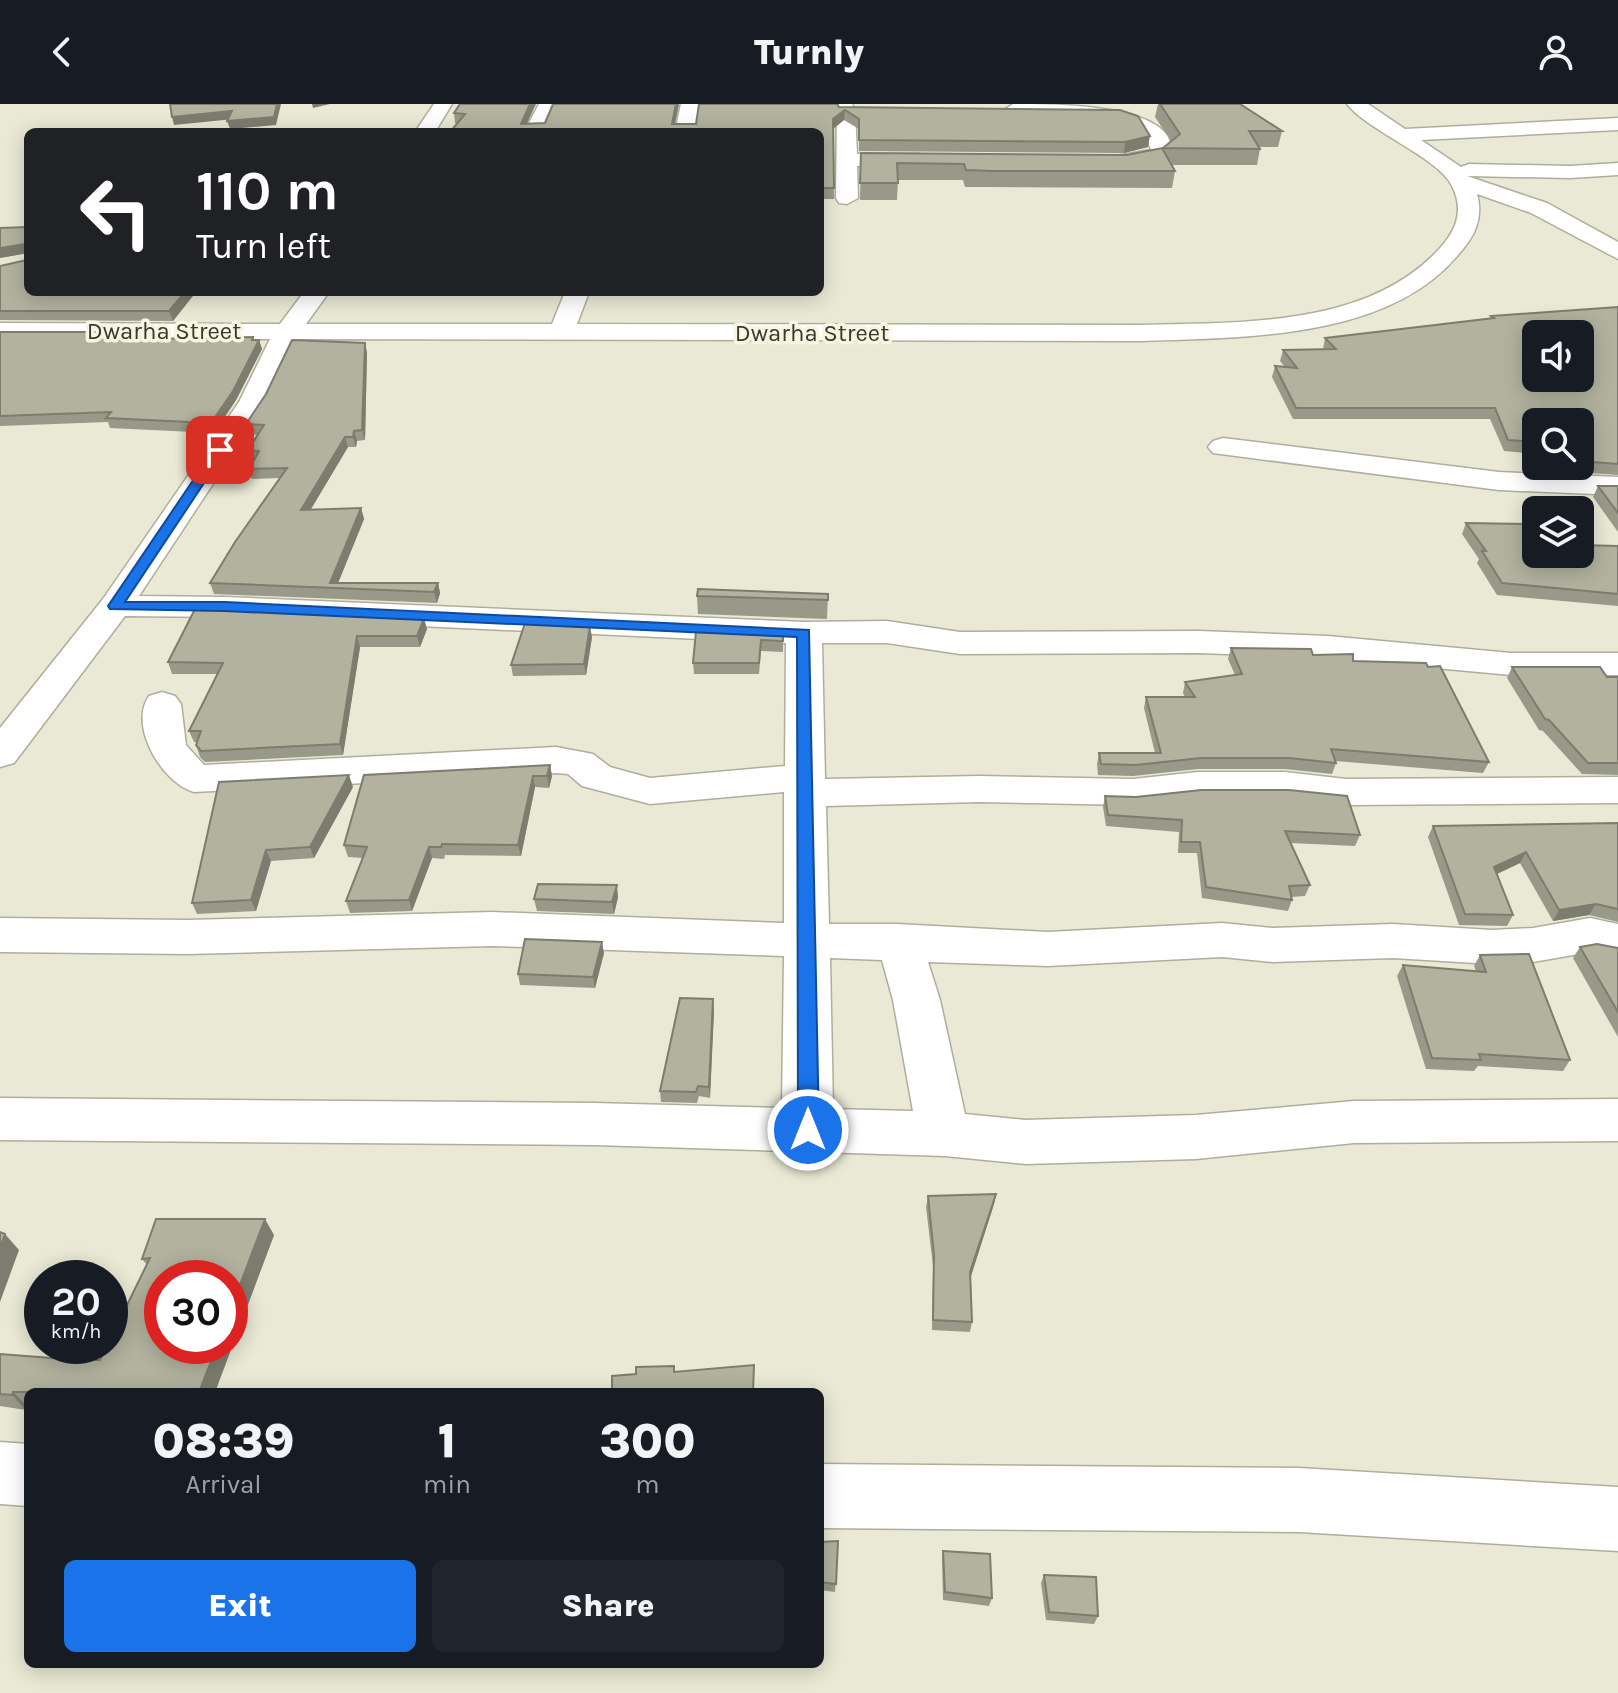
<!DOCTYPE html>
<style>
body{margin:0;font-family:Karla,sans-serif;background:#20242c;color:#f1f3f6;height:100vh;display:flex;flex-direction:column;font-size:30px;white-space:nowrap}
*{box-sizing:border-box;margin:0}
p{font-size:26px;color:#9ea1a6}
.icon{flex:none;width:44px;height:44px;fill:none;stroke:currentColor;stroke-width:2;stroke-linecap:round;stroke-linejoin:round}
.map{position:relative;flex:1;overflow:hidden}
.details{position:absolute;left:24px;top:1284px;width:800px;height:280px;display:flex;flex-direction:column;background:#171b24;border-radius:12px;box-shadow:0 4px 20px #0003}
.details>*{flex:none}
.top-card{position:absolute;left:24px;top:24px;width:800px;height:168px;border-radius:12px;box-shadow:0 4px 20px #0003;background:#202124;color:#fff;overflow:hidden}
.controls{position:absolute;left:1522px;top:216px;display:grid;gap:16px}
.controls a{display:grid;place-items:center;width:72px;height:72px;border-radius:12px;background:#171b24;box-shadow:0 4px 20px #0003;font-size:40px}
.speed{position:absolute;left:24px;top:1156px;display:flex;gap:16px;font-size:40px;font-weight:700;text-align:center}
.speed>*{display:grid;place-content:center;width:104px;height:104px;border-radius:50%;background:#171b24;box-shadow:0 4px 20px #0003;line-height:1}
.speed small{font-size:20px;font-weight:400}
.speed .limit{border:12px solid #d22;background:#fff;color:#111}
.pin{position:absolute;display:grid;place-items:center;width:68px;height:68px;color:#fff;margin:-34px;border-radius:16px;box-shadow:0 4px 12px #0006}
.me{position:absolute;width:88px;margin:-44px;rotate:0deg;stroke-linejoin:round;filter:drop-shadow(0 0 6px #0008)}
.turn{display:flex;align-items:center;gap:28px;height:168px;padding:0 40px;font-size:36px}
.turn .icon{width:104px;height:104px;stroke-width:2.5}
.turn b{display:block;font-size:56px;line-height:68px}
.eta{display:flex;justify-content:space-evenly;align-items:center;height:136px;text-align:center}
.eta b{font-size:48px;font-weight:800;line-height:56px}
.primary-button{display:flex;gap:16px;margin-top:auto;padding:16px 40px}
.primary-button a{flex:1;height:92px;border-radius:12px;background:#1a73e8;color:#fff;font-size:32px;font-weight:800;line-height:92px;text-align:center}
.primary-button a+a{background:#20242c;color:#f1f3f6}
header{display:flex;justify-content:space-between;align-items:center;height:104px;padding:0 40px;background:#171b24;font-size:36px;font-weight:800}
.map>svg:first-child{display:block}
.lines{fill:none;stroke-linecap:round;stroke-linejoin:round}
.street-casing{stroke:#afae9b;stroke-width:3}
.street{fill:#fff;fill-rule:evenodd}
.wall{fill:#999989}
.shaded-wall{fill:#7d7d6f}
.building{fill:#b2b29f;stroke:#7d7d6f;stroke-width:2;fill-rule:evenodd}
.route{fill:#1a73e8;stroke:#114b97;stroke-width:2}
.labels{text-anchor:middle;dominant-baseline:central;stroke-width:7;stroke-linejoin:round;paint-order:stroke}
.far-street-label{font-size:24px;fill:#393931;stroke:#f7f6e2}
</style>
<header><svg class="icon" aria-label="back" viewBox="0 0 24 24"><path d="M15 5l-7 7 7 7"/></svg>Turnly<svg class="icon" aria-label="person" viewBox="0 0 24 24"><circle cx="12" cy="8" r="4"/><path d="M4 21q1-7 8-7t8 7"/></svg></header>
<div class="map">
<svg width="1618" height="1589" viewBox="0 0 1618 1589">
<rect width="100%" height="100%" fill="#e9e9d5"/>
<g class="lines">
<defs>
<g id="street">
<polygon points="434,0 452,0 435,28 415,28"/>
<polygon points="539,0 557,0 544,28 524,28"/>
<polygon points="681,0 699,0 695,28 675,28"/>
<polygon points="834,0 852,0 855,6 857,50 919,50 929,56 919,62 857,62 858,94 847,100 839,99 836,94 837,6"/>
<path d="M1013,0C1051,0 1145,0 1167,31C1170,36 1171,43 1172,49C1158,64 1124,67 1105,62L1102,58L1105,54L1151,46C1141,0 1042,19 1006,10L1004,6Z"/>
<path d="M1347,0H1368L1405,25L1618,14V26L1421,36L1461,63L1469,60L1570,62L1618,59V71L1570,74L1467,72L1547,99L1618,138V155L1531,109L1477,90C1484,115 1474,133 1458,151C1387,236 1244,233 1142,237L297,235L267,298L139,492L225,493L804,518L887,517L960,528L1199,527L1328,532L1511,549H1618V571H1511L1328,554L1199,549L960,550L887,539H822L825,675L979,672L1133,675L1198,668H1285L1346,675L1618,673V699L1346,701L1285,694H1198L1133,701L979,698L826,702L829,820H897L1048,828L1222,819L1273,824L1393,820L1492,826L1533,824L1590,814L1618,820V854L1590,848L1533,858L1492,860L1393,854L1273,858L1222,853L1048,862L928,858L940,896L965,1010L1025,1016L1196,1011L1354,997L1618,995V1037L1354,1039L1196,1055L1025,1060L945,1052L594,1041L0,1036V994L594,999L782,1004L784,852L492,842L187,850L0,848V814L187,816L492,808L784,819V688L650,700L582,682L568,670L556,669L194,688C162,679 128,622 149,592L162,588L175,592L181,600L186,641L204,661L556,643L593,650L610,663L650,674L785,662L786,539L225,513L125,512L14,659L0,663V624L103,495L239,298L270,235H0V219L280,220L304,188H329L306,220H552L565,188H589L577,220L1142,221C1241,218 1369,224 1441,143C1457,125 1464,105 1452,82C1439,54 1368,27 1347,0ZM830,854L882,856L893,896L913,1007L833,1005Z"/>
<polygon points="1223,334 1499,368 1618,373 1618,391 1499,386 1213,349 1208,343 1213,337"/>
<polygon points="0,1338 28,1340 28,1402 0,1400"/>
<polygon points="820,1360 1299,1364 1618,1383 1618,1447 1299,1428 820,1424"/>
</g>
</defs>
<use href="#street" class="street-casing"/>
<use href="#street" class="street"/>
</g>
<g class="wall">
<polygon points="460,0 527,20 545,19 553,0 679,0 675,20 696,20 699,0 839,0 839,3 1120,6 1148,43 1124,49 859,47 859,25 844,16 833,25 834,95 820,95 820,28 455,19 454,9"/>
<polygon points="1158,0 1240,0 1282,27 1278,43 1259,43 1260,45 1257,61 1171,61 1175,67 1172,84 992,83 965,83 963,76 898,76 897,96 860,96 861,49 1127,51 1163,44 1171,37 1155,13"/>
<polygon points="28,123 28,188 196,188 173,217 0,216 0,162 27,156 27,149 0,154 0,124"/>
<polygon points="1618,203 1618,371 1576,368 1569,362 1580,362 1580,318 1536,318 1536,350 1504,347 1490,315 1293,315 1272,273 1275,262 1285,263 1280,257 1283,246 1323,245 1325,234 1490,215 1491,212"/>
<polygon points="0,228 154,235 253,233 254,236 259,236 262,245 236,296 214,329 110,324 108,318 0,322"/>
<polygon points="365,239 367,249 365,336 357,337 356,343 348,343 310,406 361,404 364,415 338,479 438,479 440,489 437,499 214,490 210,479 279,374 252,375 249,365 253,356 251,356 248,346 258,331 249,330 246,320"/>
<polygon points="1598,382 1618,382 1618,428 1593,393"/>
<polygon points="1466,419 1536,450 1618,442 1618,502 1497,491 1477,459 1479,455 1462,430"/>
<polygon points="828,490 827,515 698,510 697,492"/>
<polygon points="195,505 427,525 420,543 360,543 343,651 205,658 200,653 196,641 197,638 194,638 189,627 217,570 172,570 168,558"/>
<polygon points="696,527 783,531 783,548 761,547 759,570 694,570 693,559"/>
<polygon points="592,533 586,571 513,572 511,561"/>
<polygon points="1231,544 1313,551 1353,557 1489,658 1483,669 1335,657 1336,659 1332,670 1285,665 1198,665 1133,672 1098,671 1097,660 1099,649 1155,649 1144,604 1146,593 1185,593 1183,589 1185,578 1235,571 1228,555"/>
<polygon points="1512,563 1618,573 1618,671 1582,670 1543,627 1539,626 1507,574"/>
<polygon points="550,661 552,672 549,684 535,683 521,752 445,751 444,755 432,754 412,807 350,809 346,797 363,754 348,753 344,741"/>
<polygon points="353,683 314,754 271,757 256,807 197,810 192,799"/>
<polygon points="1105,692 1360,731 1355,742 1290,739 1310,781 1305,792 1291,793 1292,796 1288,807 1202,794 1197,749 1178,749 1179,728 1106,722 1103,703"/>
<polygon points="1618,719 1618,818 1589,811 1553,817 1520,759 1497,770 1513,811 1507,822 1459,821 1428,733 1433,722"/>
<polygon points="618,793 614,810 537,807 534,795"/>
<polygon points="1580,843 1618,843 1618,933 1573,854"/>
<polygon points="604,849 595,884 520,881 518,870"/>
<polygon points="1480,851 1570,956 1563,967 1478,962 1474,967 1426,965 1397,872 1403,861 1476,867 1474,862"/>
<polygon points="714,906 710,994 699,992 697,999 661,998 660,987"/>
<polygon points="996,1090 994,1100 971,1172 972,1218 970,1228 932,1226 933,1162 926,1103 928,1092"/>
<polygon points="274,1131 215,1288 28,1288 28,1303 26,1306 0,1302 0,1250 78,1256 100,1256 147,1161 142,1155"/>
<polygon points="838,1437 835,1488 820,1486 820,1438"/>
<polygon points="943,1447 992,1494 989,1502 943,1496 942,1455"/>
<polygon points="1044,1471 1098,1512 1094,1520 1046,1516 1041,1479"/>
</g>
<g class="shaded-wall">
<polygon points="277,0 281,0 276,21 230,25 227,17"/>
<polygon points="312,0 330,0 313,4"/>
<polygon points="530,0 536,0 523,28 521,20"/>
<polygon points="676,0 679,0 673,28 672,20"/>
<polygon points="845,6 844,16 833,25 833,15"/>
<polygon points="232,7 234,15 174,21 172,13"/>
<polygon points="1150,32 1148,43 1124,49 1125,38"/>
<polygon points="26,140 28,149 0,154 0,144"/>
<polygon points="185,188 196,188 173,217 169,207"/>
<polygon points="253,233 256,241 259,236 262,245 236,296 214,329 211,319"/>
<polygon points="365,239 367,249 365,336 362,326"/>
<polygon points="354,327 357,337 356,343 353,333"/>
<polygon points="345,333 348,343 304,417 301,406"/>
<polygon points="361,404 364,415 336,484 330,479"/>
<polygon points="438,479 440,489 437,499 434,488"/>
<polygon points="424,514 427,525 420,543 417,532"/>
<polygon points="590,522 592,533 586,571 584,560"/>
<polygon points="357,532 360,543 343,651 340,640"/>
<polygon points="550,661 552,672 549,684 547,672"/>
<polygon points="349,671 353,683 314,754 310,743"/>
<polygon points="533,672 535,683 521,752 518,741"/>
<polygon points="429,743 432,754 412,807 409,796"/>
<polygon points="266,746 271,757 256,807 251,796"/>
<polygon points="1526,748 1520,759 1488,774 1494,763"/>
<polygon points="617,781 618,793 614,810 612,798"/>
<polygon points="1596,800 1589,811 1553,817 1559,806"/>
<polygon points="602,838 604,849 595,884 593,873"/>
<polygon points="713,895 714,906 710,994 709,983"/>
<polygon points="996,1090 994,1100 969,1178 970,1168"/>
<polygon points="265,1115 274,1131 215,1288 199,1288 217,1242 230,1242 230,1207"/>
<polygon points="5,1130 19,1146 0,1198 0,1144"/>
<polygon points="13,1288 28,1303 26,1306 12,1291"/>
</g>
<g class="building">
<polygon points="170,0 277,0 274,13 227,17 232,7 172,13"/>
<polygon points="460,0 530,0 521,20 545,19 553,0 676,0 672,20 696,20 699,0 837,0 839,3 1120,6 1138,12 1150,32 1125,38 859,36 859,15 845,6 833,15 834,84 820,84 820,28 450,28 465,10 454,9"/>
<polygon points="1160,0 1240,0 1282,27 1249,27 1260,45 1163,44 1180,30"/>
<polygon points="1162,44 1175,67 993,67 966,66 964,60 897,59 898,79 860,79 861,49 1127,51"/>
<polygon points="28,123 28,188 185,188 169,207 0,207 0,162 27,156 26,140 0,144 0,124"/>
<path d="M1618,203V360L1580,357V318H1536V338L1508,336L1495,304H1296L1275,262L1297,264L1283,246L1336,245L1325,234L1494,214L1491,212ZM1536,230H1580V274H1536Z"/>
<polygon points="0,228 152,228 146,235 253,233 252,236 259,236 233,287 211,319 106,314 111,308 0,312"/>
<polygon points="292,236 365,239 362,326 354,327 353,333 345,333 301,406 361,404 330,479 438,479 434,488 210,479 235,438 287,364 249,365 259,347 248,346 264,321 246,320 266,290"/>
<polygon points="1598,382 1618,382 1618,409"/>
<polygon points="1466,419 1528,420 1536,438 1536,450 1580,450 1580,441 1618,442 1618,490 1502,479 1482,447 1486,447"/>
<polygon points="698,485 828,490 828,496 697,492"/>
<polygon points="195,505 424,514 417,532 357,532 340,640 201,647 196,641 201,627 189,627 223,559 168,558"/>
<polygon points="525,519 590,522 584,560 511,561"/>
<polygon points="696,527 783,531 783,537 761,536 759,559 693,559"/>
<polygon points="1231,544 1311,545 1313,551 1353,550 1353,557 1426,559 1428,563 1440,562 1489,658 1331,645 1336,659 1289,654 1201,654 1135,661 1101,660 1099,649 1161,649 1146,593 1195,593 1185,578 1242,570"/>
<polygon points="1512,563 1600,563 1607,573 1618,573 1618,659 1588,659 1549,616 1545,615"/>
<polygon points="550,661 547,672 533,672 518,741 442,740 441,743 429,743 409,796 346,797 367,743 344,741 364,671"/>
<polygon points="349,671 310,743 266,746 251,796 192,799 219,678"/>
<polygon points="1201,686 1289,686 1347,692 1360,731 1285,727 1310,781 1289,782 1292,796 1206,783 1200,738 1181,738 1182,716 1108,711 1105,692 1136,693"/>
<polygon points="1618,719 1618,805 1596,800 1559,806 1526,748 1494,763 1513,811 1465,810 1433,722"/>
<polygon points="538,780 617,781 612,798 534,795"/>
<polygon points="525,835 602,838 593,873 518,870"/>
<polygon points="1597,840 1618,844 1618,908 1580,843"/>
<polygon points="1529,850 1570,956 1479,950 1481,956 1432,954 1403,861 1486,868 1480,851"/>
<polygon points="680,894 713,895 709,983 698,982 696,988 660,987"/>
<polygon points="996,1090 970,1168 972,1218 933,1216 934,1151 928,1092"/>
<polygon points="156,1115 265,1115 230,1207 230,1174 162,1174 162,1242 217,1242 199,1288 13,1288 12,1291 0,1290 0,1250 78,1256 100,1256 107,1242 110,1242 110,1236 150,1154 142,1155"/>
<polygon points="0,1128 5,1130 0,1144"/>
<polygon points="754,1261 753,1288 612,1288 612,1272 636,1270 636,1263 674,1262 674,1268"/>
<polygon points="838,1437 836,1480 820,1478 820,1438"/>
<polygon points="943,1447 990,1450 992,1494 945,1488"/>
<polygon points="1044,1471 1096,1473 1098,1512 1049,1508"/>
</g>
<polygon class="route" points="220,343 226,346 125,498 225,498 809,526 819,1026 816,1032 808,1035 801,1032 798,1026 797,533 225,507 110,505 108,502 215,344"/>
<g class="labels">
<g class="far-street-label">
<text x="164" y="227">Dwarha Street</text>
<text x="812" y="229">Dwarha Street</text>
</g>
</g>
</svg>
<div class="controls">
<a><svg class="icon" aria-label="sound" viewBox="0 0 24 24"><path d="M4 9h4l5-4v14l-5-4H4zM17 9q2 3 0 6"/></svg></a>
<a><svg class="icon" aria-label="search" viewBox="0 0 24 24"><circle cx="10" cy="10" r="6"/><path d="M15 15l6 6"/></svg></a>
<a><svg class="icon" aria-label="layers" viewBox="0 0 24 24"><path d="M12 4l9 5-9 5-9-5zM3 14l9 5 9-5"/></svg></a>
</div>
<div class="speed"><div>20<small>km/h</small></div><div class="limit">30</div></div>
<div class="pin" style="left:220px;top:346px;background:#d93025"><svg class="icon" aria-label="arrive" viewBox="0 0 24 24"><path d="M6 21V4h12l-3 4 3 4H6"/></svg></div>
<svg class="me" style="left:808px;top:1026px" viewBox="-20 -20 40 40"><circle r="17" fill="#1a73e8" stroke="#fff" stroke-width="3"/><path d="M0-11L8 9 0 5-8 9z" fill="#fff"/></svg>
<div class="top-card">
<div class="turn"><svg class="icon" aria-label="left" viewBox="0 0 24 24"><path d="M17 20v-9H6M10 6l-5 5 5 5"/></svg><div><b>110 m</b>Turn left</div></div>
</div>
<section class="details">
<div class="eta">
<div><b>08:39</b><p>Arrival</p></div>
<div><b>1</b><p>min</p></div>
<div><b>300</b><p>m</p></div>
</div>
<div class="primary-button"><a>Exit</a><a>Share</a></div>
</section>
</div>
